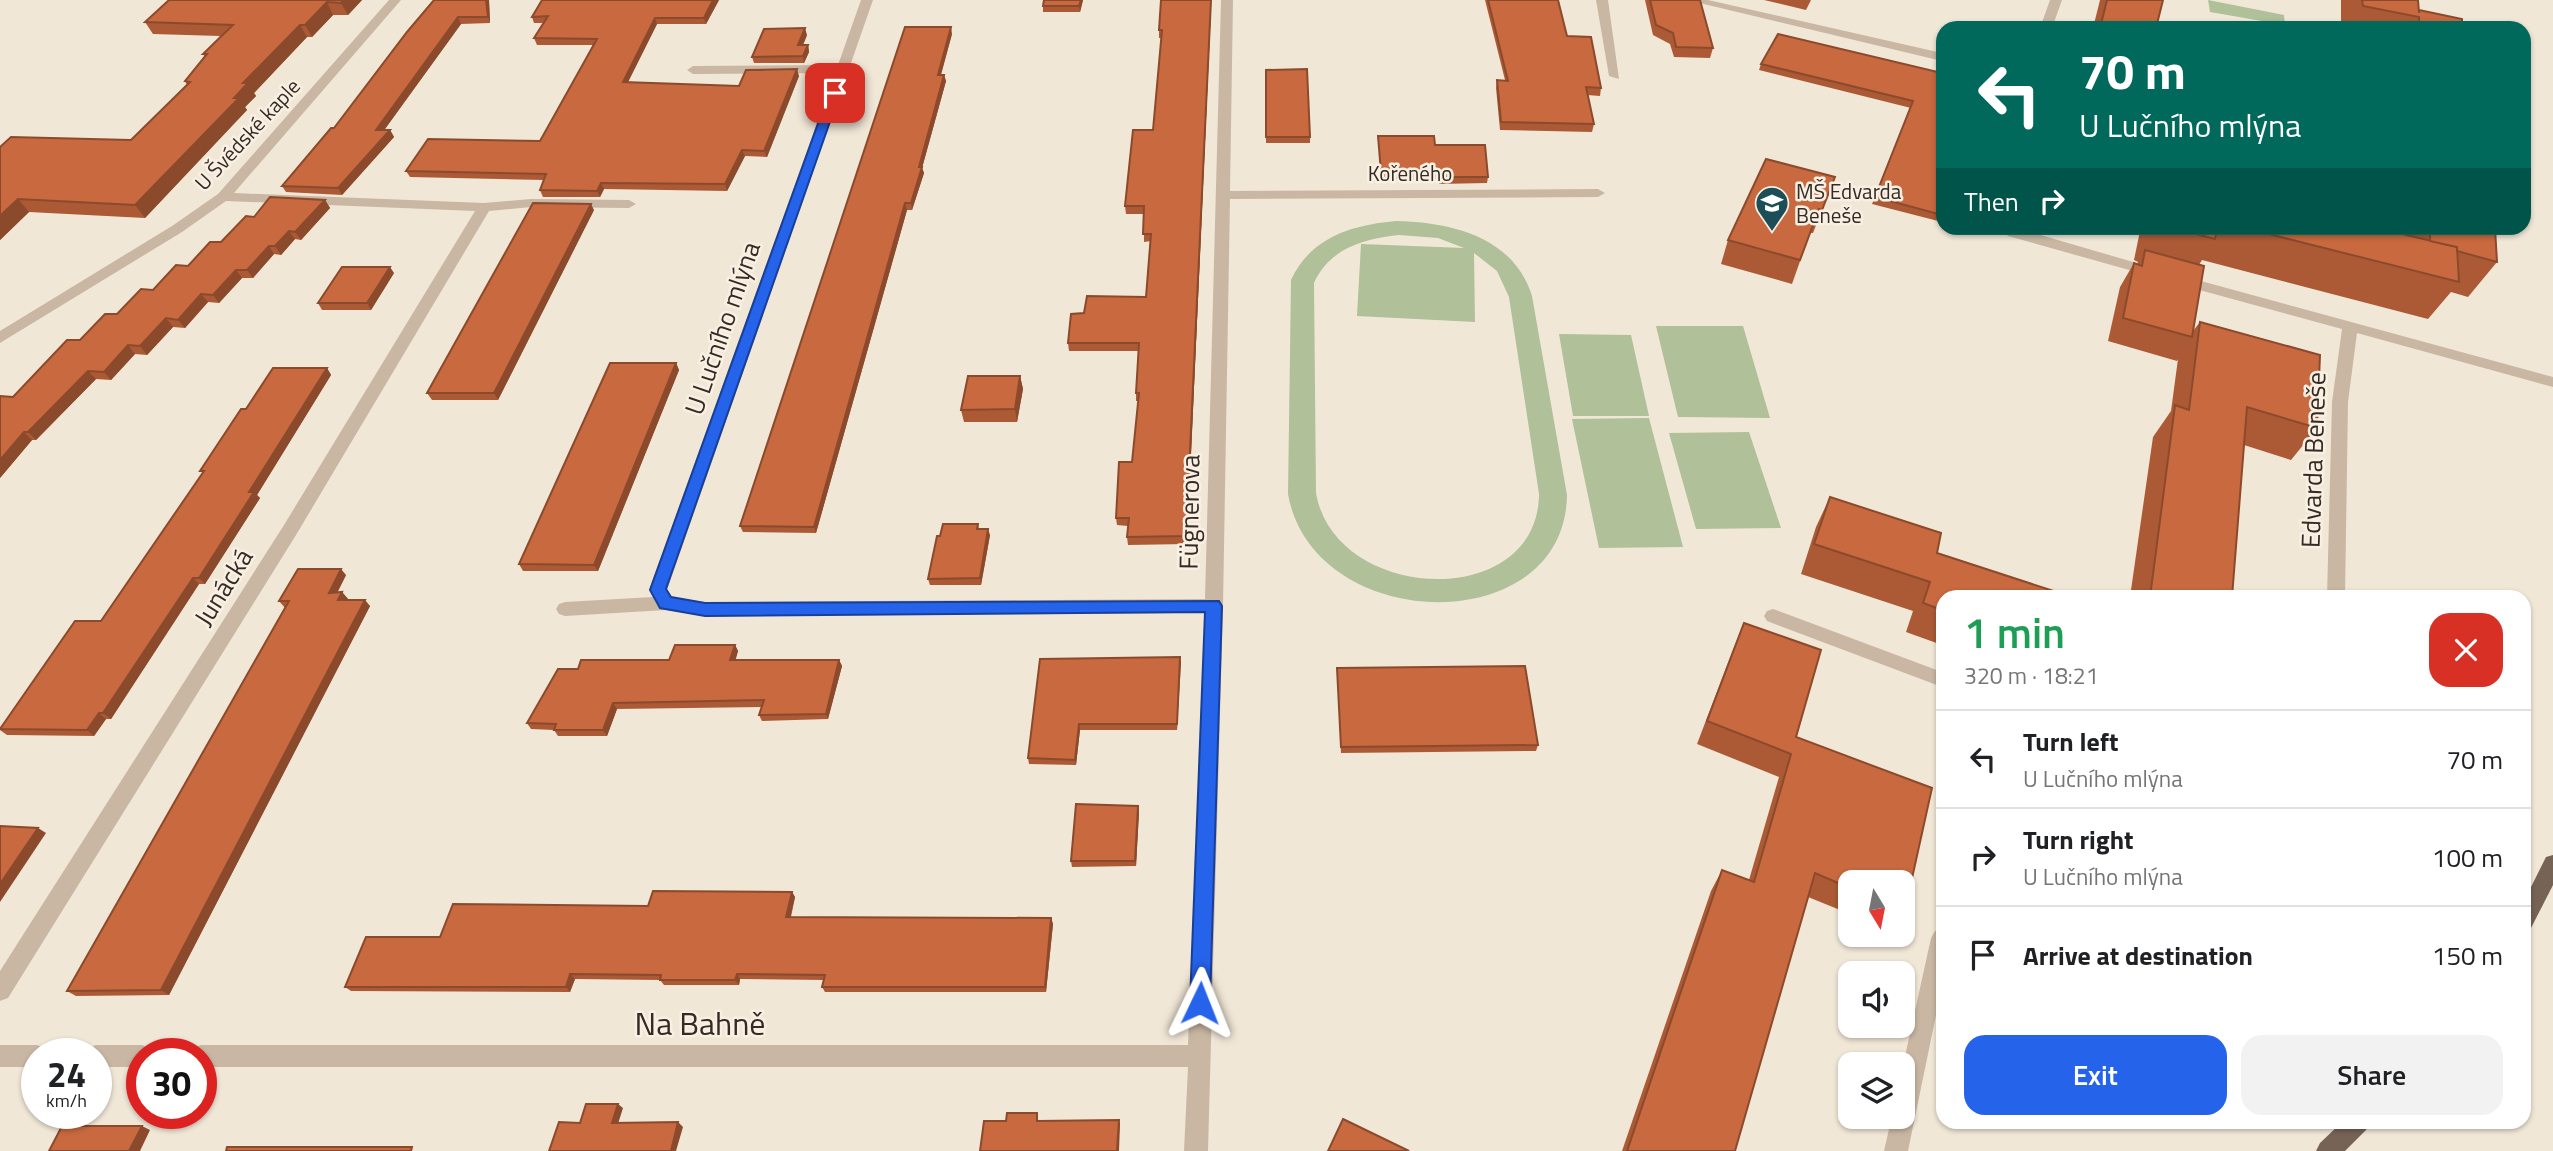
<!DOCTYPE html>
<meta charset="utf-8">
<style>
body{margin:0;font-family:"Titillium Web",sans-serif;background:#f2f2f2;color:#202124;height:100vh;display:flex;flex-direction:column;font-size:26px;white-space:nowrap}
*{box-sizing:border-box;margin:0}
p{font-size:23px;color:#757577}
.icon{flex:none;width:38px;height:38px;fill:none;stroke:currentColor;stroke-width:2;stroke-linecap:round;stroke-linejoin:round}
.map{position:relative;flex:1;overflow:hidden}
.panel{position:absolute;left:1936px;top:590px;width:595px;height:539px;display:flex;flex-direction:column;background:#fff;border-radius:21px;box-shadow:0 2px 5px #0004}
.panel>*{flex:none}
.guide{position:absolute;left:1936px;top:21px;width:595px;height:214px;border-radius:21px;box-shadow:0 2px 5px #0004;background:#00695c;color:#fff;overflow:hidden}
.needle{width:46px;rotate:170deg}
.buttons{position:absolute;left:1838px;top:870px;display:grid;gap:14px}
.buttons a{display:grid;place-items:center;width:77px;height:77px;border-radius:14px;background:#fff;box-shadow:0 2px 5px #0004;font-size:35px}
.speed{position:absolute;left:21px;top:1038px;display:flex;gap:14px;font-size:35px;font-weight:700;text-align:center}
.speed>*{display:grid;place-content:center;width:91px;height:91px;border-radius:50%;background:#fff;box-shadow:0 2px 5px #0004;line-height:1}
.speed small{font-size:18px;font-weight:400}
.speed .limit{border:10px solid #d22;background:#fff;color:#111}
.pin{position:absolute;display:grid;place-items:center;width:60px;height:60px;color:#fff;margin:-30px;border-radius:14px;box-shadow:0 4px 10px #0006}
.me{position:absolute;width:77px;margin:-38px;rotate:2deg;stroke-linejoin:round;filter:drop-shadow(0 0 5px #0008)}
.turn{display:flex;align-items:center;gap:24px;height:147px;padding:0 28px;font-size:32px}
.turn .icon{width:91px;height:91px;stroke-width:2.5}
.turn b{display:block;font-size:49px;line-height:60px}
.then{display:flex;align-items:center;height:66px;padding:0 28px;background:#0003;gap:14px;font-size:26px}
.round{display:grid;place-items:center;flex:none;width:74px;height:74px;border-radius:21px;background:#f2f2f2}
.summary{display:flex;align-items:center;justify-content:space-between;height:119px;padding:0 28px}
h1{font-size:42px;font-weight:600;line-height:52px;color:#1e9e55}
.button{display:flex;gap:14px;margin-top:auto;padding:14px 28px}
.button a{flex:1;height:80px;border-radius:21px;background:#2563eb;color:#fff;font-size:28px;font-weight:600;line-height:80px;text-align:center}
.button a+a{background:#f2f2f2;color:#202124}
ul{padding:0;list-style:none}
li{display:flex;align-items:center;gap:21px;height:98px;padding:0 28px;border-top:2px solid #e0e0e0}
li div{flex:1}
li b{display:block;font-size:26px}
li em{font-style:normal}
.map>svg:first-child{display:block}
.green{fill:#b0c098;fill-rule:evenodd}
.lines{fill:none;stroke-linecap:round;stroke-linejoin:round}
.street{fill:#c9b7a3;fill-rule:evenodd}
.primary{fill:#766356;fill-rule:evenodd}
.wall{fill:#ac5a36}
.shaded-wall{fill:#8c4a2c}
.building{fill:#c8693f;stroke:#8c4a2c;stroke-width:2}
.route{fill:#2563eb;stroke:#184099;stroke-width:2}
.labels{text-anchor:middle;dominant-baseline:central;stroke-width:5;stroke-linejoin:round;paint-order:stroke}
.far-street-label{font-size:21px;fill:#342b25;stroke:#f9f0e3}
.far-poi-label{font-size:21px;fill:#342b25;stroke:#f9f0e3;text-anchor:start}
.street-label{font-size:26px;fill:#342b25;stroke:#f9f0e3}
.near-street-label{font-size:32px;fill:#342b25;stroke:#f9f0e3}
</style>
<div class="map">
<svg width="2553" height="1151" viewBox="0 0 2553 1151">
<rect width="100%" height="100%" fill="#f1e7d7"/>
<g class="green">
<polygon points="2208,0 2284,15 2285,25 2210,12"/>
<path d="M1396,221C1451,222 1514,237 1532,296L1567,495C1565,641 1313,635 1288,494L1291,280C1311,237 1352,225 1396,221ZM1399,235L1438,238L1464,248L1361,244L1357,316L1475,322L1474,253L1497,271L1509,297L1539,494C1538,612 1335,603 1316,493L1314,283C1330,248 1363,239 1399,235Z"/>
<polygon points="1656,326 1743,326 1770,418 1678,417"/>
<polygon points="1559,334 1631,335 1649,416 1573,416"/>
<polygon points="1649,418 1683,547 1599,548 1572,419"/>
<polygon points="1749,432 1781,528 1696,529 1669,433"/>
</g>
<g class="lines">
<g class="street">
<polygon points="389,0 401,0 234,193 484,203 531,199 629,200 636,204 629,208 531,207 489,211 296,535 8,998 0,1001 0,971 284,525 475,211 226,201 182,232 0,343 0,331 172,226 218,194"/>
<polygon points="861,0 873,0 667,590 672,597 705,602 1205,599 1221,0 1233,0 1230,191 1598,189 1605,193 1598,197 1230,199 1223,606 1208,1151 1184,1151 1188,1067 201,1067 201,1054 191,1054 193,1048 201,1045 1188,1045 1205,613 705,616 666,610 565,616 559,614 556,609 559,604 565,602 653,597 649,590 835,73 693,74 687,70 693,66 838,65"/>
<polygon points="1596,0 1608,0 1619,79 1609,76"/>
<polygon points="1687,0 1708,0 1942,53 1942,61"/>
<polygon points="2050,0 2062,0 2052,28 2040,28"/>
<polygon points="2003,228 2017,228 2157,269 2159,272 2157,275 2147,275 2008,236"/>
<polygon points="2179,275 2553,377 2553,387 2357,333 2348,402 2345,597 2327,597 2332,402 2342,329 2174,283 2174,277"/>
<polygon points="1773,609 1942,672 1942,687 1767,621 1764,616 1767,611"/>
<polygon points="1942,928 1942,986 1908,1151 1884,1151 1892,1116 1902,1116 1902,1070 1931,938 1935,931"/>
<polygon points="0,1045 37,1045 45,1048 47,1054 37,1054 37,1067 0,1067"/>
<polygon points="96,1045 142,1045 150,1048 152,1054 142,1054 142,1067 96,1067 96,1054 86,1054 88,1048"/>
</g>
<g class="primary">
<polygon points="2553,855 2553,885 2531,928 2524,931 2524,901 2546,857"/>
<polygon points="2342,1122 2370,1122 2366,1130 2345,1151 2316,1151 2320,1143"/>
</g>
</g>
<g class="wall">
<polygon points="169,0 362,0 348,15 333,15 312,37 307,37 254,93 256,96 245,107 247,110 145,218 29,212 0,240 0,147 131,140 187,85 185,81 205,57 203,54 220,36 153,34 145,22"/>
<polygon points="434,0 489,0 490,23 461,24 384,130 390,130 394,137 342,195 286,192 282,186 334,128"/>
<polygon points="542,0 719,0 706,24 657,24 628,82 739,86 799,76 767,157 745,156 727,191 604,189 600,197 543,197 540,190 544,180 410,177 406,171 540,141 593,45 537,45 534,38 544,23 534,23 532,17"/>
<polygon points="1044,0 1083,0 1080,12 1043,12 1043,6"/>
<polygon points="1485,0 1558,0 1567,36 1601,88 1600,96 1587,95 1594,124 1592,132 1500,130 1496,88 1497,80 1505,80"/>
<polygon points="1645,0 1700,0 1713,48 1710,58 1674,57 1670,44 1653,35"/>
<polygon points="1764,0 1811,0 1806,10"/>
<polygon points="2100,0 2163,0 2156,28 2093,28"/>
<polygon points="2341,0 2418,0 2419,10 2462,24 2482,28 2341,28"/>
<polygon points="1211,8 1187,544 1128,545 1127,537 1128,526 1117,525 1116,518 1132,462 1138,401 1136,401 1136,393 1139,351 1069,351 1068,343 1084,313 1146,297 1151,241 1144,242 1144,214 1126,214 1125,206 1153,130 1161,38 1159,38 1159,30"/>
<polygon points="952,34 941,75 944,75 946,81 922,168 924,173 912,210 907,210 816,533 743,532 740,526"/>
<polygon points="807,35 803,45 808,45 809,52 804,63 754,63 752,57"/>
<polygon points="1761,64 1942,73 1942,222 1872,204 1911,108 1759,70"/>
<polygon points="1266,70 1310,137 1310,143 1266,143"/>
<polygon points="1378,136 1435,145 1488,177 1487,183 1439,184 1438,179 1381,179"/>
<polygon points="1835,177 1813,233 1810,233 1792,284 1721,264 1728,240"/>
<polygon points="325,200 330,208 301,240 295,239 281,255 274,254 253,278 242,278 219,303 208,302 185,328 173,327 147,355 135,354 111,380 96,379 36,440 32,440 0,478 13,397 80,340 221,242 254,217"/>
<polygon points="594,210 498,400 432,400 427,393"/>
<polygon points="2128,228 2377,228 2403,234 2403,228 2495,228 2497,262 2468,297 2451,292 2428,319 2202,260 2199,265 2193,331 2200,322 2317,428 2291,460 2244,445 2232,597 2130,597 2153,437 2171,411 2178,359 2177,361 2108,341 2120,287 2134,263 2137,264 2138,262 2134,260 2140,231"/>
<polygon points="394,273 371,310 322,310 318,303"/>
<polygon points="676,363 679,370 598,571 523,571 519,564"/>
<polygon points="327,368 331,375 257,495 260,498 205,584 199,584 111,719 106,719 94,736 7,735 0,730 0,728 101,621 203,473 200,471 246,409"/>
<polygon points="1020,376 1023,389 1017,422 964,422 961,410"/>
<polygon points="1830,497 1937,553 1942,597 1942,645 1906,632 1913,611 1801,574 1816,527"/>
<polygon points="978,524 979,529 990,535 981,585 930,585 928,579 940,536"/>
<polygon points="346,575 337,593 342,592 348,599 347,600 370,606 169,995 76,996 67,991 285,608 279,601"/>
<polygon points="1744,623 1821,650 1796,737 1932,788 1905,910 1902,913 1902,882 1850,882 1850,914 1808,897 1735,1151 1622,1151 1711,891 1722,870 1749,880 1779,777 1697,744 1734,647"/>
<polygon points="735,645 738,651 735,660 839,660 842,666 828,719 762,721 759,715 762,707 617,709 607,736 558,736 554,730 531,729 527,723 578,669 669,660"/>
<polygon points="1180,657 1177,730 1080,730 1076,765 1029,764 1028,758"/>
<polygon points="1337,668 1538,745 1536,751 1341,753"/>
<polygon points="1138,806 1139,812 1136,866 1072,867 1071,861"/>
<polygon points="792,892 795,897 791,917 1051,918 1053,924 1046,992 825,992 822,987 824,980 740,979 739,985 664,985 660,980 575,979 570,992 351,991 345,987 440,937 648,906"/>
</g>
<g class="shaded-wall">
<polygon points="343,0 362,0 348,15 341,3"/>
<polygon points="486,0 489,0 490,23 488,17"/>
<polygon points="713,0 719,0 706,24 704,18"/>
<polygon points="1081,0 1083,0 1080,12 1079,6"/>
<polygon points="1211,0 1211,8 1187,544 1186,536"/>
<polygon points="327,2 333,15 312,37 305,25"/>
<polygon points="458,17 461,24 380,136 376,130"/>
<polygon points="655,18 657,24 625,88 623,82"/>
<polygon points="300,25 307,37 254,93 256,96 245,107 247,110 145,218 135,205 234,98 243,83"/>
<polygon points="951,27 952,34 939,81 938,75"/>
<polygon points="805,28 807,35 800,52 798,45"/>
<polygon points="808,45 809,52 804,63 803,56"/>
<polygon points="797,69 799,76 767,157 764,151"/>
<polygon points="944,75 946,81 922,168 924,173 912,210 911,203 919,167"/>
<polygon points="390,130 394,137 342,195 338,188"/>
<polygon points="742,150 745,156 727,191 725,184"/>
<polygon points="601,183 604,189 600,197 597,191"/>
<polygon points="18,199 29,212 0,240 0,216"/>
<polygon points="325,200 330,208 301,240 295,232"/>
<polygon points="905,203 907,210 816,533 814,527"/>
<polygon points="591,204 594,210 498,400 494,393"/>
<polygon points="289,231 295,239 281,255 275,246"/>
<polygon points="269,246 274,254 253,278 247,270"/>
<polygon points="390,267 394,273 371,310 367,303"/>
<polygon points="236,270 242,278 219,303 213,295"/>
<polygon points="201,294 208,302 185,328 178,320"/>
<polygon points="166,318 173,327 147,355 140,346"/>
<polygon points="128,345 135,354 111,380 104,372"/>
<polygon points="676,363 679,370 598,571 594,565"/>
<polygon points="327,368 331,375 257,495 260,498 205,584 199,578 249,492"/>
<polygon points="88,371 96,379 36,440 28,432"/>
<polygon points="1020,376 1023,389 1017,422 1015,409"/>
<polygon points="24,432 32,440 0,478 0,460"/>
<polygon points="988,529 990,535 981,585 980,578"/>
<polygon points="341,569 346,575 334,599 329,593"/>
<polygon points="193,578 199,584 111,719 103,713"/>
<polygon points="342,592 348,599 344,606 338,600"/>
<polygon points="365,600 370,606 169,995 161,990"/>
<polygon points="735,645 738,651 734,666 730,660"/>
<polygon points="1180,657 1181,663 1177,730 1177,724"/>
<polygon points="839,660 842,666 828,719 826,714"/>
<polygon points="613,703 617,709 607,736 603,730"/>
<polygon points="99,713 106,719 94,736 87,730"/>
<polygon points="1079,724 1080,730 1076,765 1075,760"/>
<polygon points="1138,806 1139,812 1136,866 1135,861"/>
<polygon points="38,828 46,833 0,902 0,884"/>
<polygon points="792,892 795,897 789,922 786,917"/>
<polygon points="1051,918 1053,924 1046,992 1045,987"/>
<polygon points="570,974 575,979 570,992 566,987"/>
<polygon points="737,974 740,979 739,985 735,980"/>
<polygon points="618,1104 623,1108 617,1127 612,1123"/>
<polygon points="1119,1120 1120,1124 1119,1151 1117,1151"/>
<polygon points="678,1122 683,1127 676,1151 671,1151"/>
<polygon points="142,1126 150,1130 140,1151 129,1151"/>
</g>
<g class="building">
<polygon points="169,0 343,0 341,3 327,2 305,25 300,25 243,83 248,83 234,98 239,98 135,205 18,199 0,216 0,147 11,137 131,140 190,82 185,81 207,54 203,54 233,25 145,22"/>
<polygon points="434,0 486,0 488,17 458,17 376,130 390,130 338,188 282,186 331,128 334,128 407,32"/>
<polygon points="542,0 713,0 704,18 655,18 623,82 739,86 746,70 797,69 764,151 742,150 725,184 601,183 597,191 540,190 546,174 406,171 428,139 540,141 597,39 534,38 548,16 532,17"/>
<polygon points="1044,0 1081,0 1079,6 1043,6"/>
<polygon points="1161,0 1211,0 1186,536 1127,537 1129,518 1116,518 1119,462 1132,462 1139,393 1136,393 1139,343 1068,343 1071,314 1084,313 1087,296 1146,297 1151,234 1143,234 1144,206 1125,206 1133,130 1153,130 1162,30 1159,30"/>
<polygon points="1488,0 1558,0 1567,36 1591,37 1601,88 1586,87 1594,124 1501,122 1497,80 1508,81"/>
<polygon points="1650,0 1700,0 1713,48 1676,47 1673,33 1656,25"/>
<polygon points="2107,0 2163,0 2156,28 2100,28"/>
<polygon points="2362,0 2418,0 2419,13 2419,10 2462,19 2462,24 2482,28 2419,28 2419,17 2363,6"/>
<polygon points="905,27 951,27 938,75 944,75 919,167 922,167 911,203 905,203 814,527 740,526"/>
<polygon points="805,28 798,45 808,45 803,56 752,57 764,29"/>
<polygon points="1778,34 1942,73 1942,215 1875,197 1913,101 1761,64"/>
<polygon points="1307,69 1310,137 1266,137 1266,70"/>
<polygon points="1378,136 1434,136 1435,145 1485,145 1488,177 1440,177 1438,168 1439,173 1381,172"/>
<polygon points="1766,159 1835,177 1822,210 1819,209 1800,260 1728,240"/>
<polygon points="270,197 325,200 295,232 289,231 275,246 269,246 247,270 236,270 213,295 201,294 178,320 166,318 140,346 128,345 104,372 88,371 28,432 24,432 0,460 0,396 13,397 67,340 80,340 105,314 117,314 141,289 153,290 176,265 188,266 210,242 221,242 246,216 254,217"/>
<polygon points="533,203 591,204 494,393 427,393"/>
<polygon points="2173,228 2217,228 2215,239"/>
<polygon points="2245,228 2377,228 2457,247 2459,282"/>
<polygon points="2430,228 2495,228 2497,262 2457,251 2457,247 2430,241"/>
<polygon points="2145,250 2204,266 2192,337 2123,318 2134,263 2142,266"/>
<polygon points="342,267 390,267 367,303 318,303"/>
<polygon points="2200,322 2320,355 2317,428 2247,407 2232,597 2150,597 2175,405 2189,410"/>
<polygon points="610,363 676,363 594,565 519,564"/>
<polygon points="273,368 327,368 249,492 254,492 199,578 193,578 103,713 99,713 87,730 0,729 75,621 101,621 204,471 200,471 241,409 246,409"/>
<polygon points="968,376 1020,376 1015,409 961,410"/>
<polygon points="1830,497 1941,533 1937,553 2072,597 1942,597 1942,610 1923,603 1930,582 1814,544"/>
<polygon points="943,524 978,524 977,529 988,529 980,578 928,579 937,536 940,536"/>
<polygon points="298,569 341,569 329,593 342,592 338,600 365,600 161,990 67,991 289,601 279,601"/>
<polygon points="1744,623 1821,650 1796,737 1932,788 1905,910 1902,909 1902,882 1850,882 1850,888 1815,873 1735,1151 1627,1151 1722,870 1754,882 1791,754 1707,721"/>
<polygon points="675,645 735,645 730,660 839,660 826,714 759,715 764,700 613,703 603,730 554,730 556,724 527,723 558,669 578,669 581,660 669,660"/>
<polygon points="1180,657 1177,724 1079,724 1075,760 1028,758 1040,659"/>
<polygon points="1525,666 1538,745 1341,747 1337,668"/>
<polygon points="1076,804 1138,806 1135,861 1071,861"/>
<polygon points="0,826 38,828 0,884"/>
<polygon points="653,891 792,892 786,917 1051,918 1045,987 822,987 825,975 737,974 735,980 660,980 661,975 570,974 566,987 345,987 366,937 440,937 453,904 648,906"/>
<polygon points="586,1104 618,1104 612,1123 678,1122 671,1151 549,1151 559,1122 580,1123"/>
<polygon points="1007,1113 1037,1113 1037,1121 1119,1120 1117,1151 980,1151 984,1121 1006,1121"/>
<polygon points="1343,1119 1409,1151 1328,1151"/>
<polygon points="62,1126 142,1126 129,1151 49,1151"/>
<polygon points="227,1147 412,1147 411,1151 226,1151"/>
</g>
<polygon class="route" points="835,89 840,93 666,589 671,597 705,603 1219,601 1222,606 1210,1003 1207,1010 1200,1012 1193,1010 1190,1003 1205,612 705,616 660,608 650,590 829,93"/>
<defs>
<symbol id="school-pin" viewBox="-11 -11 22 30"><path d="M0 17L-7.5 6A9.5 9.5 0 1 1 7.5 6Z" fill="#1b4e56" stroke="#f9f0e3"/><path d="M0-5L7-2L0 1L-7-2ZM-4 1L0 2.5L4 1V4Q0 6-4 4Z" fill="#fff"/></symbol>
</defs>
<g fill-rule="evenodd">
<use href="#school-pin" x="1753" y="184" width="38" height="52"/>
</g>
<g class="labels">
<g class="far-street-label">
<text transform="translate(247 134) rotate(-47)">U Švédské kaple</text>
<text x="1410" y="173">Kořeného</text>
</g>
<g class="far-poi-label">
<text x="1796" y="191">MŠ Edvarda<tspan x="1796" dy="24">Beneše</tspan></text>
</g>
<g class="street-label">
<text transform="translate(722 328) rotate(-71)">U Lučního mlýna</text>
<text transform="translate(2313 460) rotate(-88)">Edvarda Beneše</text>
<text transform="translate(1189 512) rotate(-89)">Fügnerova</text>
<text transform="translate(223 587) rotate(-58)">Junácká</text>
</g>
<g class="near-street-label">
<text x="700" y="1023">Na Bahně</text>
</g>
</g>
</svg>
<div class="buttons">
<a><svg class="needle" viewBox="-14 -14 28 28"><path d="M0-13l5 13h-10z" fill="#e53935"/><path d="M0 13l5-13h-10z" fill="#757577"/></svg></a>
<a><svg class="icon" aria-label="sound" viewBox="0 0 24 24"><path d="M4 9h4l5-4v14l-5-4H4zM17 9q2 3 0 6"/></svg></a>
<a><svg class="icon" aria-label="layers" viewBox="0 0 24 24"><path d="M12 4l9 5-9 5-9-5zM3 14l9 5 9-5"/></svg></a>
</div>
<div class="speed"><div>24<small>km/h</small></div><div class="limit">30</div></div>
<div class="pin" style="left:835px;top:93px;background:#d93025"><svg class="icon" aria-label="arrive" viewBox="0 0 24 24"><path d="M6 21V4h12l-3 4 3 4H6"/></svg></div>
<svg class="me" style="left:1200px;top:1003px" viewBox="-20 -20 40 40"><path d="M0-17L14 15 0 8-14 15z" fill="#2563eb" stroke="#fff" stroke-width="4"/></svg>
<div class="guide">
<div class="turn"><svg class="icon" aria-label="left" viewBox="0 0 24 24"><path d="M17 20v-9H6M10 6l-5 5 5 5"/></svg><div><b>70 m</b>U Lučního mlýna</div></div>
<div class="then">Then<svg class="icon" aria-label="right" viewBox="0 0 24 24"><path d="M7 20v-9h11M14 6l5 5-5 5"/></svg></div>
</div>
<section class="panel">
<div class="summary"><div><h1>1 min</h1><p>320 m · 18:21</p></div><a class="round" style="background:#d93025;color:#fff"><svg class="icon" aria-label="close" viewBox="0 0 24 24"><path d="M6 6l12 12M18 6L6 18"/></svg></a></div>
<ul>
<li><svg class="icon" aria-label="left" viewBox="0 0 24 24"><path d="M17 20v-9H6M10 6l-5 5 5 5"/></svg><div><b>Turn left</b><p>U Lučního mlýna</p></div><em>70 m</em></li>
<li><svg class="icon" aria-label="right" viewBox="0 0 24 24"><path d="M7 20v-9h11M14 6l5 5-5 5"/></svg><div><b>Turn right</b><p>U Lučního mlýna</p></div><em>100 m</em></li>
<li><svg class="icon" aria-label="arrive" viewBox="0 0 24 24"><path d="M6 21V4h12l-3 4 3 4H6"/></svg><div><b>Arrive at destination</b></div><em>150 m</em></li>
</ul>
<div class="button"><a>Exit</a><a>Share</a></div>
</section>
</div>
